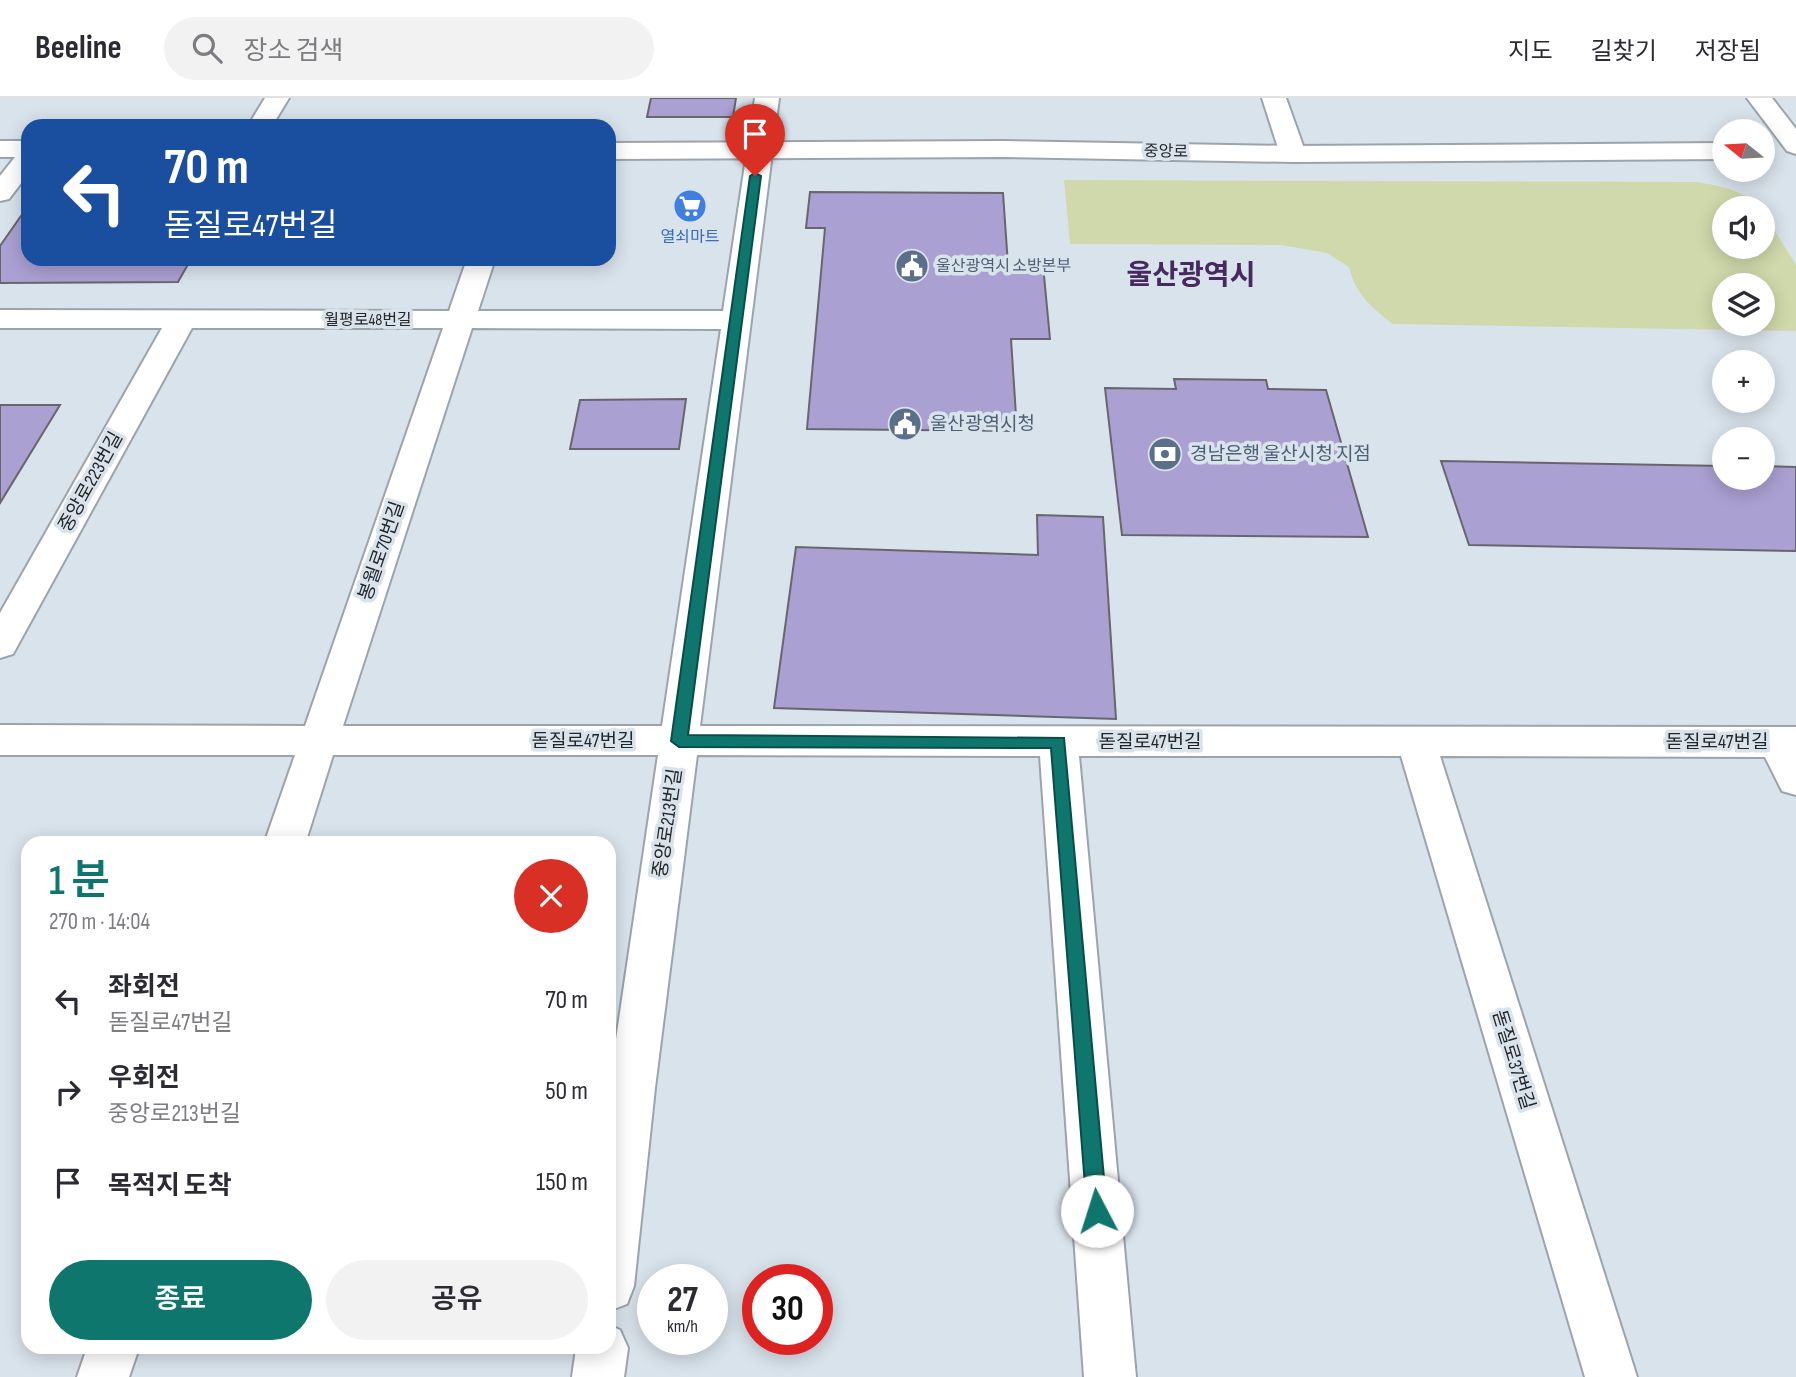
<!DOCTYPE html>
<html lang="ko">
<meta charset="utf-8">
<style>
body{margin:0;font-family:"Sofia Sans Condensed","Noto Sans KR",sans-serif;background:#f2f2f3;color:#2b2b33;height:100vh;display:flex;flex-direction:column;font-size:26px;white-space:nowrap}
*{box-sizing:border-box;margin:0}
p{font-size:23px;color:#7c7c81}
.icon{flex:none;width:38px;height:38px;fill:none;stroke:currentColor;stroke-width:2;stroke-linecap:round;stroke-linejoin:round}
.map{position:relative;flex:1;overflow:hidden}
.details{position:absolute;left:21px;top:738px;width:595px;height:518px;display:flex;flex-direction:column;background:#fff;border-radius:21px;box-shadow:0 4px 18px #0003}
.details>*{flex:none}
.top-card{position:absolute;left:21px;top:21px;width:595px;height:147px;border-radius:21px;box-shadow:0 4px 18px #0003;background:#1a4fa0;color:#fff;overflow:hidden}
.needle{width:46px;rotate:288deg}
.controls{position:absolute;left:1712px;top:21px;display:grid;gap:14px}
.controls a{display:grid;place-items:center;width:63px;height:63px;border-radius:50%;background:#fff;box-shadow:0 4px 18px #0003;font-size:35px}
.speed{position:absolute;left:637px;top:1166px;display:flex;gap:14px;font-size:35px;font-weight:700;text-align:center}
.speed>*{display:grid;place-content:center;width:91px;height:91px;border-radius:50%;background:#fff;box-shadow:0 4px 18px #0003;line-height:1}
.speed small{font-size:18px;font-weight:400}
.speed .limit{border:10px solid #d22;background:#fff;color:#111}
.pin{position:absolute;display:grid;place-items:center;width:60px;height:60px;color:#fff;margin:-72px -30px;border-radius:50% 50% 50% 0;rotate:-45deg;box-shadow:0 0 7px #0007}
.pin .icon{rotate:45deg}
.me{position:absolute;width:77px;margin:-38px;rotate:355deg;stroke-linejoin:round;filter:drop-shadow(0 0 5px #0008)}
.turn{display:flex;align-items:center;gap:24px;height:147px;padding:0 28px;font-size:32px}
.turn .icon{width:91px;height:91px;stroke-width:2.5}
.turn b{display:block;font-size:49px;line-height:60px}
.round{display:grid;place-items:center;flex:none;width:74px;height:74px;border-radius:37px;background:#f2f2f3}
.overview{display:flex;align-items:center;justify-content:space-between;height:119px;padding:0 28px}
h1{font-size:42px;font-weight:600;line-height:52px;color:#0f766e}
.primary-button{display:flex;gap:14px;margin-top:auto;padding:14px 28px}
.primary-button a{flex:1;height:80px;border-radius:42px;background:#0f766e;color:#fff;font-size:28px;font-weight:600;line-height:80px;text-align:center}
.primary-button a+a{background:#f2f2f3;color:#2b2b33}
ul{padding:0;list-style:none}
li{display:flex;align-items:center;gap:21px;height:91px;padding:0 28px}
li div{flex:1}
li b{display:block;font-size:26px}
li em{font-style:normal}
header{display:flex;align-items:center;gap:42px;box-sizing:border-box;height:98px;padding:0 35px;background:#fff;border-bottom:2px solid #e1e1e2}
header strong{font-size:33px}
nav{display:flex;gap:38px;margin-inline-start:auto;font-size:24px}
.search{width:490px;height:63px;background:#f2f2f3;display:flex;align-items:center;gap:18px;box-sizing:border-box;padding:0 24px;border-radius:38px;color:#7c7c81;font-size:26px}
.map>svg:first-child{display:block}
.green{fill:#d0d9ab;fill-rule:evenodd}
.building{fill:#aba0d2;stroke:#67666f;stroke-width:2}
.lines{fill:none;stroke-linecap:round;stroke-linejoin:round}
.minor-casing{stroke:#9ba4ab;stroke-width:4}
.secondary-casing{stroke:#9ba4ab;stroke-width:4}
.minor{fill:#fff;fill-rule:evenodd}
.secondary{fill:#fff;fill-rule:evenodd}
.route{fill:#0f766e;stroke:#0a4d48;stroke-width:2}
.labels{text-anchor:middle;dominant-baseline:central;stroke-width:7;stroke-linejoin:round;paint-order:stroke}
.far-street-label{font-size:16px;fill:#232629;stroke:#d9e3eb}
.far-shop-label{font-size:16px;fill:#366cbe;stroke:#d9e3eb}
.far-service-label{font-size:16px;fill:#4e5e75;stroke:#d9e3eb;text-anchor:start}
.service-label{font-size:19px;fill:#4e5e75;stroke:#d9e3eb;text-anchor:start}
.street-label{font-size:19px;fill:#232629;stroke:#d9e3eb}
.far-town-label{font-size:28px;font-weight:bold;fill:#472861;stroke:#d9e3eb}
</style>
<header>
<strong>Beeline</strong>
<div class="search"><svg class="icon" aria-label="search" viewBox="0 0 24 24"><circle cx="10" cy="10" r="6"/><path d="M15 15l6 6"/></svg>장소 검색</div>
<nav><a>지도</a><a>길찾기</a><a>저장됨</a></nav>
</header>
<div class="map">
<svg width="1796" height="1279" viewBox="0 0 1796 1279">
<rect width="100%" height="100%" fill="#d9e3eb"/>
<path class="green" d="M1064,82L1696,84C1721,88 1743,92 1761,110H1724V149H1762V112L1796,167V233L1393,226C1371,209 1356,197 1349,169L1327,155L1281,147L1070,146ZM1762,187V226H1724V187Z"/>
<g class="building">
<polygon points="651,0 736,0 733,19 647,19"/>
<polygon points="810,94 1003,95 1008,167 1043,167 1050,241 1011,241 1017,333 807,331 825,130 806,130"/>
<polygon points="28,108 28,161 191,161 178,184 0,185 0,148"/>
<polygon points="1174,281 1266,282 1268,291 1326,292 1368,439 1122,437 1105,290 1176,291"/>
<polygon points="686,301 679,351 570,351 580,302"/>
<polygon points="0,307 60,307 0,405"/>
<polygon points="1441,363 1724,368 1724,380 1762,380 1762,368 1796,369 1796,453 1469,447"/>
<polygon points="1037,417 1103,419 1116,621 774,610 796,449 1038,457"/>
</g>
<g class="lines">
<defs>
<g id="minor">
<polygon points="265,0 289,0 272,28 248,28"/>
<path d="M755,0H779L700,628L1796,629V697L1782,693L1765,659L1440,658L1637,1279H1585L1401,658H1079L1136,1279H1084L1040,658L697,657L655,990L634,1188L627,1206L609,1213V989L658,657H333L305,746H264L295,657H0V627L305,628L443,230H192L13,556L0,560V515L162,230H0V212L449,213L467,161H495L478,213H723ZM472,230L721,231L662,628H343Z"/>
<polygon points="1262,0 1286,0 1306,56 1302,61 1293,64 1284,61 1280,56"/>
<polygon points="28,51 28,76 9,101 0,103 0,78 19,54"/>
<polygon points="609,1227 620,1232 628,1250 624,1279 572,1279 576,1250 609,1250"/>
<polygon points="87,1250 139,1250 129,1279 77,1279"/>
</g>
<g id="secondary">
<polygon points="1747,0 1772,0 1796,31 1796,56 1787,53"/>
<rect x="0" y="43" width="28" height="16"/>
<polygon points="1003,43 1293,48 1724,45 1724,61 1293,64 1003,59 609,61 609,45"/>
</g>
</defs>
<use href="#minor" class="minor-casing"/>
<use href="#secondary" class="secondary-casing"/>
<use href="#minor" class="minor"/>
<use href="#secondary" class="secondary"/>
</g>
<polygon class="route" points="755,75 761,78 688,637 1064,640 1107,1113 1104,1120 1097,1123 1090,1120 1087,1113 1051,650 679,649 671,643 750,78"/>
<defs>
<symbol id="supermarket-disc" viewBox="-11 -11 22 22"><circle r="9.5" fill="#3f7fe0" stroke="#d9e3eb"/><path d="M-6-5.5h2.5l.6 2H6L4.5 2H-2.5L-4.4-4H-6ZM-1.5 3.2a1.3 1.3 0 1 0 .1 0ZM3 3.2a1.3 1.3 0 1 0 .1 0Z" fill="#fff"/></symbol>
<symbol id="civic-disc" viewBox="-11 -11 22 22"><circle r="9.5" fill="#5c6f8a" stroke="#d9e3eb"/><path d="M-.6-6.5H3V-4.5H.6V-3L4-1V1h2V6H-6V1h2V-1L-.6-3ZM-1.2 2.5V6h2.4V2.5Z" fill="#fff"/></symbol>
<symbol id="bank-disc" viewBox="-11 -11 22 22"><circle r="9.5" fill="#5c6f8a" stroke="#d9e3eb"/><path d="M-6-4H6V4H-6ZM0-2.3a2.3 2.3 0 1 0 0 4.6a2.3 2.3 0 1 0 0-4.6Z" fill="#fff"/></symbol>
</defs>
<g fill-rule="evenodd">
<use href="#supermarket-disc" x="671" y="89" width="38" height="38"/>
<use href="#civic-disc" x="893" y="149" width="38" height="38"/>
<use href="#civic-disc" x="886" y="307" width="38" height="38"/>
<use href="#bank-disc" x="1146" y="337" width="38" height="38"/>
</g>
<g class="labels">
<g class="far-street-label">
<text transform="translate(1166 54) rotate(1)">중앙로</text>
<text x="368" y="222">월평로48번길</text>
</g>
<g class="far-shop-label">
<text x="690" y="139">열쇠마트</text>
</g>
<g class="far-service-label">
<text x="936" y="168">울산광역시 소방본부</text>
</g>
<g class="service-label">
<text x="930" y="326">울산광역시청</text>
<text x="1190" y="356">경남은행 울산시청 지점</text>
</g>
<g class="street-label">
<text transform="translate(91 384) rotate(-61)">중앙로223번길</text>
<text transform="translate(382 453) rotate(-71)">봉월로70번길</text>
<text x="583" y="643">돋질로47번길</text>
<text x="1150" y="644">돋질로47번길</text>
<text x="1717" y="644">돋질로47번길</text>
<text transform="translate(668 725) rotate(-82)">중앙로213번길</text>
<text transform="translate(1513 962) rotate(73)">돋질로37번길</text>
</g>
<g class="far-town-label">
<text x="1191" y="177">울산광역시</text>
</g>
</g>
</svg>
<div class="controls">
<a><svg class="needle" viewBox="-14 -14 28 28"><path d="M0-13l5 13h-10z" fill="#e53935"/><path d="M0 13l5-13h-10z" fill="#7c7c81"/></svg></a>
<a><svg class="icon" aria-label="sound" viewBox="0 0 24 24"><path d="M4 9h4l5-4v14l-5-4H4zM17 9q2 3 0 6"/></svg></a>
<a><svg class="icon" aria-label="layers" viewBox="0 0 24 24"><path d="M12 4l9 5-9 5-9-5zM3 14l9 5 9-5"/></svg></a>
<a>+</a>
<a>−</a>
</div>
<div class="speed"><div>27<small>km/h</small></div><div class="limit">30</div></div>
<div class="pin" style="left:755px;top:78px;background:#d93025"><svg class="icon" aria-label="arrive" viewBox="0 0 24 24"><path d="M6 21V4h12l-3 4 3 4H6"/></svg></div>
<svg class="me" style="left:1097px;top:1113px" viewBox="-20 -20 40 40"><circle r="19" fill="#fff"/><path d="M0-13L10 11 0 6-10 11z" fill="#0f766e"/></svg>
<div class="top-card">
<div class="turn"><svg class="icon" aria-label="left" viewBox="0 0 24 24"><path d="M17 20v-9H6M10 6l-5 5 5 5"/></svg><div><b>70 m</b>돋질로47번길</div></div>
</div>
<section class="details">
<div class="overview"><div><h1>1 분</h1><p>270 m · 14:04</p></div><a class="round" style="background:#d93025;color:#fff"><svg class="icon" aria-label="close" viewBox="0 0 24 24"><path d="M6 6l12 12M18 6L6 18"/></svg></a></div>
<ul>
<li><svg class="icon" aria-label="left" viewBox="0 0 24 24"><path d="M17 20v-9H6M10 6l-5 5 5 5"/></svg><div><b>좌회전</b><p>돋질로47번길</p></div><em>70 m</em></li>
<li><svg class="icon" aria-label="right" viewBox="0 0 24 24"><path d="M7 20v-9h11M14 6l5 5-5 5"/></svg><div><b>우회전</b><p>중앙로213번길</p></div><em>50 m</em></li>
<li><svg class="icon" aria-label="arrive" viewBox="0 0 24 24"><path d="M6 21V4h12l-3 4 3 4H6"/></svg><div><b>목적지 도착</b></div><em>150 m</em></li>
</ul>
<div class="primary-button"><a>종료</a><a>공유</a></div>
</section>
</div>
